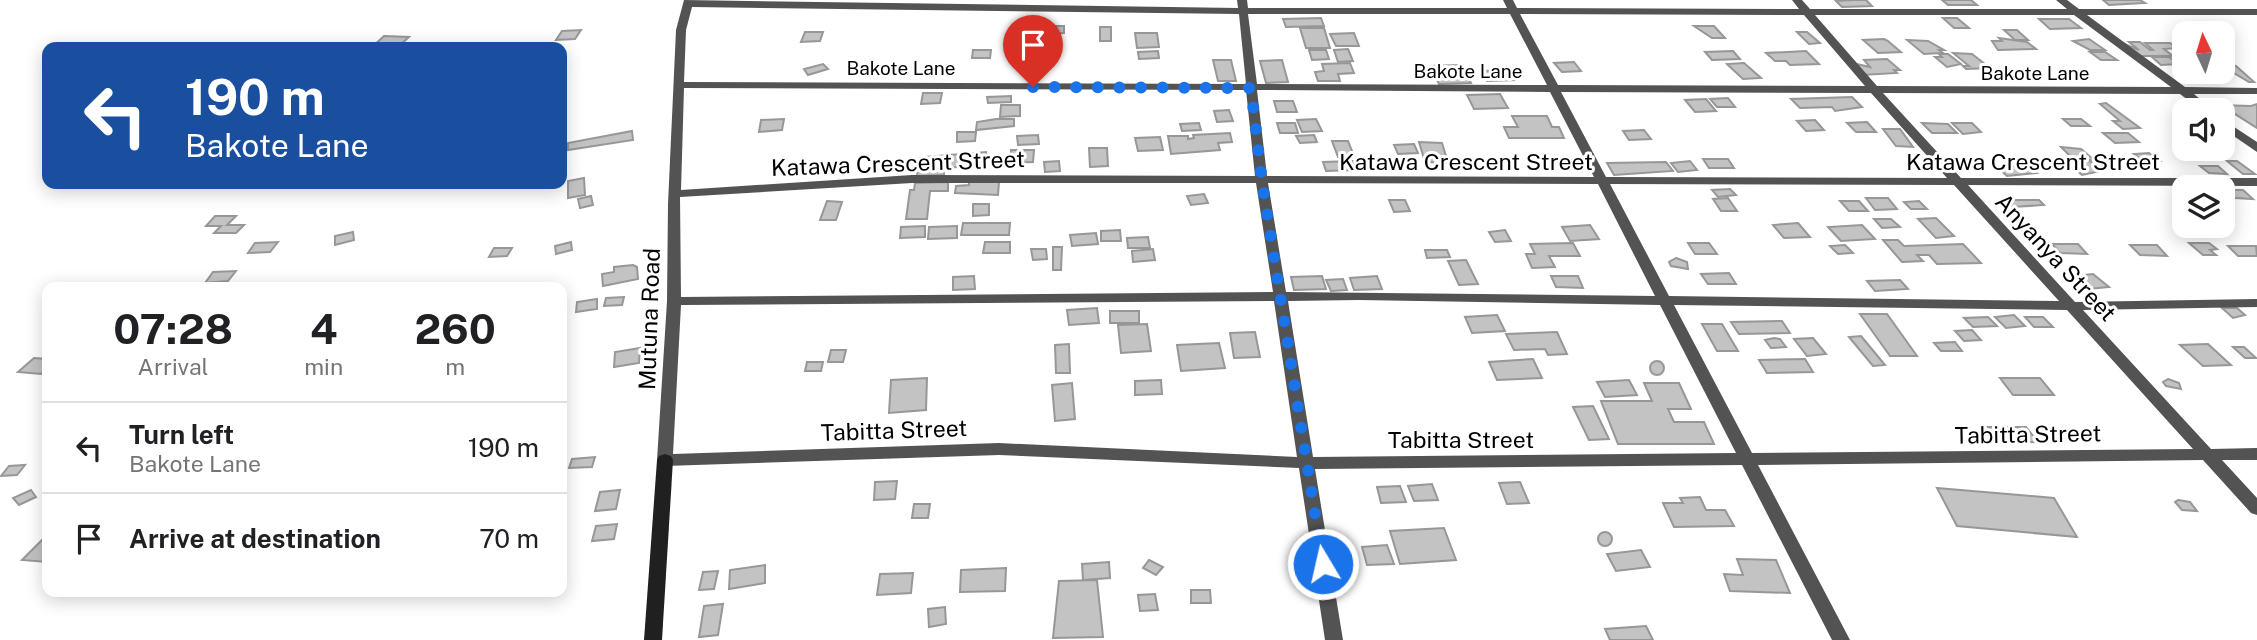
<!DOCTYPE html>
<style>
body{margin:0;font-family:"Public Sans",sans-serif;background:#f6f6f6;color:#202124;height:100vh;display:flex;flex-direction:column;font-size:26px;white-space:nowrap}
*{box-sizing:border-box;margin:0}
p{font-size:23px;color:#757577}
.icon{flex:none;width:38px;height:38px;fill:none;stroke:currentColor;stroke-width:2;stroke-linecap:round;stroke-linejoin:round}
.map{position:relative;flex:1;overflow:hidden}
.sheet{position:absolute;left:42px;top:282px;width:525px;height:315px;display:flex;flex-direction:column;background:#fff;border-radius:14px;box-shadow:0 4px 18px #0003}
.sheet>*{flex:none}
.top-card{position:absolute;left:42px;top:42px;width:525px;height:147px;border-radius:14px;box-shadow:0 4px 18px #0003;background:#1a4fa0;color:#fff;overflow:hidden}
.needle{width:46px;rotate:356deg}
.tools{position:absolute;left:2172px;top:21px;display:grid;gap:14px}
.tools a{display:grid;place-items:center;width:63px;height:63px;border-radius:14px;background:#fff;box-shadow:0 4px 18px #0003;font-size:35px}
.pin{position:absolute;display:grid;place-items:center;width:60px;height:60px;color:#fff;margin:-72px -30px;border-radius:50% 50% 50% 0;rotate:-45deg;box-shadow:0 0 7px #0007}
.pin .icon{rotate:45deg}
.me{position:absolute;width:77px;margin:-38px;rotate:351deg;stroke-linejoin:round;filter:drop-shadow(0 0 5px #0008)}
.turn{display:flex;align-items:center;gap:24px;height:147px;padding:0 28px;font-size:32px}
.turn .icon{width:91px;height:91px;stroke-width:2.5}
.turn b{display:block;font-size:49px;line-height:60px}
.eta{display:flex;justify-content:space-evenly;align-items:center;height:119px;text-align:center}
.eta b{font-size:42px;font-weight:700;line-height:49px}
ul{padding:0;list-style:none}
li{display:flex;align-items:center;gap:21px;height:91px;padding:0 28px;border-top:2px solid #e0e0e0}
li div{flex:1}
li b{display:block;font-size:26px}
li em{font-style:normal}
.map>svg:first-child{display:block}
.building{fill:#c3c3c3;stroke:#979797;stroke-width:2}
.lines{fill:none;stroke-linecap:round;stroke-linejoin:round}
.street{fill:#535353;fill-rule:evenodd}
.secondary{fill:#202020;fill-rule:evenodd}
.route{stroke:#1a73e8;stroke-width:12;stroke-dasharray:0 21.6}
.labels{text-anchor:middle;dominant-baseline:central;stroke-width:6;stroke-linejoin:round;paint-order:stroke}
.far-street-label{font-size:19px;fill:#000;stroke:#fff}
.street-label{font-size:23px;fill:#000;stroke:#fff}
</style>
<div class="map">
<svg width="2257" height="640" viewBox="0 0 2257 640">
<rect width="100%" height="100%" fill="#fff"/>
<g class="building">
<polygon points="1853,0 1866,0 1872,6 1842,7 1836,1"/>
<polygon points="1942,0 1971,0 1977,5 1948,5"/>
<polygon points="2103,0 2140,0 2145,3 2109,5"/>
<polygon points="1321,18 1324,26 1286,27 1283,19"/>
<polygon points="1943,18 1957,18 1969,28 1954,28"/>
<polygon points="2039,19 2069,19 2081,28 2050,29"/>
<polygon points="1045,26 1064,26 1064,33 1045,34"/>
<polygon points="1694,26 1714,26 1725,38 1712,38"/>
<rect x="1100" y="27" width="11" height="14"/>
<polygon points="1300,28 1324,28 1330,48 1306,48"/>
<polygon points="581,30 575,39 556,40 562,31"/>
<polygon points="2004,30 2017,30 2028,40 2015,40"/>
<polygon points="805,32 823,32 820,41 801,42"/>
<polygon points="1797,32 1807,32 1820,43 1809,44"/>
<polygon points="1135,33 1157,33 1159,47 1137,48"/>
<polygon points="1354,33 1359,46 1336,46 1330,34"/>
<polygon points="384,36 409,37 398,47 372,47"/>
<polygon points="1999,38 2027,42 2036,49 1998,50 1992,41 2002,41"/>
<polygon points="1884,39 1888,41 1901,52 1878,53 1863,40"/>
<polygon points="2089,39 2105,50 2090,50 2073,41"/>
<polygon points="1907,40 1928,41 1944,50 1939,50 1943,53 1924,54"/>
<polygon points="2129,42 2140,42 2150,50 2153,50 2145,43 2170,43 2178,48 2164,49 2173,56 2138,56 2122,43 2139,50"/>
<polygon points="1348,49 1353,61 1338,62 1334,50"/>
<polygon points="973,50 991,50 990,58 972,58"/>
<polygon points="1309,50 1326,50 1329,59 1312,60"/>
<polygon points="1158,51 1159,58 1139,59 1138,52"/>
<polygon points="1733,51 1740,59 1712,60 1705,52"/>
<polygon points="1806,51 1819,64 1790,65 1786,61 1775,61 1766,53"/>
<polygon points="2090,52 2105,52 2117,60 2101,60"/>
<polygon points="1953,53 1972,54 1990,68 1966,69 1963,66 1969,66"/>
<polygon points="1939,54 1948,54 1961,64 1947,67 1935,57 1942,57"/>
<polygon points="2152,57 2169,57 2179,64 2161,65"/>
<polygon points="1887,59 1900,70 1894,70 1897,73 1862,75 1848,62 1870,67 1864,60"/>
<polygon points="1213,60 1231,60 1236,81 1218,81"/>
<polygon points="1282,60 1288,82 1266,83 1260,61"/>
<polygon points="1574,62 1581,71 1562,72 1554,63"/>
<polygon points="1350,63 1354,73 1338,74 1340,81 1318,81 1315,72 1324,71 1322,64"/>
<polygon points="1744,63 1761,78 1743,79 1727,64"/>
<polygon points="823,64 828,69 808,75 804,69"/>
<polygon points="1461,65 1471,83 1439,84 1430,66"/>
<polygon points="2222,66 2236,66 2254,82 2249,82"/>
<polygon points="1510,70 1515,80 1487,81 1482,71"/>
<polygon points="923,93 942,93 940,103 921,104"/>
<polygon points="1500,94 1508,108 1474,109 1467,95"/>
<polygon points="1011,96 1011,102 988,103 987,97"/>
<polygon points="1852,97 1862,107 1835,111 1832,107 1800,108 1791,99"/>
<polygon points="1728,98 1735,107 1717,107 1710,99"/>
<polygon points="1706,99 1716,111 1695,112 1685,100"/>
<polygon points="1274,101 1293,101 1297,112 1277,112"/>
<polygon points="2106,103 2140,128 2123,129 2113,121 2120,121 2100,104"/>
<polygon points="2257,104 2257,128 2221,105 2251,106"/>
<polygon points="1001,105 1020,105 1020,116 1000,117"/>
<polygon points="1229,110 1233,121 1217,122 1214,111"/>
<polygon points="1512,116 1547,116 1552,127 1559,127 1564,138 1509,138 1504,127 1518,127"/>
<polygon points="784,119 782,130 759,132 761,120"/>
<polygon points="996,119 1014,119 1014,126 976,130 977,122"/>
<polygon points="1316,119 1322,131 1302,132 1297,120"/>
<polygon points="2063,119 2081,119 2090,126 2071,126"/>
<polygon points="1815,120 1824,130 1806,131 1797,121"/>
<polygon points="1867,122 1876,132 1856,132 1847,123"/>
<polygon points="1199,123 1201,130 1182,131 1180,124"/>
<polygon points="1277,123 1295,123 1298,133 1280,133"/>
<polygon points="1922,123 1948,124 1957,133 1932,133"/>
<polygon points="1952,123 1972,123 1981,132 1963,134"/>
<polygon points="1883,129 1900,129 1913,147 1896,146"/>
<polygon points="1644,130 1651,139 1629,140 1623,131"/>
<polygon points="632,131 633,140 568,150 568,143"/>
<polygon points="957,132 976,132 975,141 957,142"/>
<polygon points="1230,133 1232,142 1218,143 1220,150 1171,154 1168,136 1188,136 1188,139 1194,138 1193,135"/>
<polygon points="2103,133 2128,133 2139,142 2115,143"/>
<polygon points="1038,135 1039,144 1018,145 1017,136"/>
<polygon points="1314,135 1317,142 1300,143 1296,136"/>
<polygon points="1160,137 1163,150 1138,151 1135,138"/>
<polygon points="1332,141 1348,141 1354,156 1338,157"/>
<polygon points="1419,142 1442,143 1448,163 1425,162"/>
<polygon points="1414,144 1418,153 1398,154 1394,145"/>
<polygon points="2061,147 2081,149 2094,160 2074,160"/>
<polygon points="1089,148 1107,148 1108,166 1090,167"/>
<polygon points="1011,150 1034,150 1033,162 1010,163"/>
<polygon points="986,152 986,165 944,168 944,175 917,176 918,167 924,167 925,157"/>
<polygon points="2149,153 2160,161 2145,162 2134,154"/>
<polygon points="1703,159 1728,159 1734,168 1709,168"/>
<polygon points="1059,161 1060,171 1045,172 1044,162"/>
<polygon points="1353,161 1356,170 1326,171 1323,162"/>
<polygon points="1690,161 1697,170 1678,172 1671,163"/>
<polygon points="2090,161 2101,171 2082,175 2076,170 2085,170 2076,162"/>
<polygon points="2227,161 2237,161 2255,174 2243,174"/>
<polygon points="1666,162 1673,171 1614,175 1607,163"/>
<polygon points="2030,166 2037,173 2007,176 1997,167"/>
<polygon points="2200,166 2218,166 2227,174 2209,173"/>
<polygon points="584,178 585,195 568,198 568,181"/>
<polygon points="948,182 948,191 930,191 927,219 906,219 910,190 914,190 915,183"/>
<polygon points="969,182 999,182 998,195 955,193 956,186 969,185"/>
<polygon points="1730,189 1736,195 1718,197 1712,190"/>
<polygon points="2225,190 2243,190 2253,199 2235,198"/>
<polygon points="1204,194 1208,203 1191,205 1187,196"/>
<polygon points="591,196 593,205 580,208 578,199"/>
<polygon points="1728,198 1737,211 1721,211 1713,199"/>
<polygon points="1866,198 1888,198 1897,209 1875,210"/>
<polygon points="1389,200 1405,200 1410,211 1394,212"/>
<polygon points="2006,200 2039,200 2044,205 2012,207"/>
<polygon points="827,201 842,202 836,220 820,220"/>
<polygon points="1840,201 1859,201 1868,211 1849,211"/>
<polygon points="1919,201 1927,209 1911,209 1904,202"/>
<polygon points="973,204 989,204 989,215 973,216"/>
<polygon points="215,216 236,216 227,225 244,225 236,233 214,233 221,226 206,226"/>
<polygon points="1936,218 1954,236 1936,238 1918,219"/>
<polygon points="1874,219 1891,219 1900,227 1882,228"/>
<polygon points="963,223 1010,223 1009,235 961,235"/>
<polygon points="1798,223 1810,237 1784,238 1773,225"/>
<polygon points="1590,225 1599,239 1570,241 1562,227"/>
<polygon points="1862,225 1875,239 1841,241 1828,227"/>
<polygon points="925,226 925,237 900,238 901,227"/>
<polygon points="957,226 957,238 928,239 929,227"/>
<polygon points="1120,230 1121,241 1101,241 1101,231"/>
<polygon points="1505,230 1511,241 1495,242 1489,232"/>
<polygon points="353,232 354,240 335,245 335,236"/>
<polygon points="1096,233 1098,244 1072,246 1070,235"/>
<polygon points="1148,237 1150,248 1128,248 1127,238"/>
<polygon points="1883,240 1898,240 1904,246 1963,244 1981,263 1937,264 1929,255 1917,255 1923,261 1902,262"/>
<polygon points="278,242 270,252 248,253 255,243"/>
<polygon points="571,242 572,250 556,254 555,246"/>
<polygon points="985,242 1010,242 1010,253 983,253"/>
<polygon points="1573,243 1580,256 1549,256 1555,267 1532,268 1526,254 1535,254 1530,244"/>
<polygon points="1688,243 1709,243 1717,254 1695,254"/>
<polygon points="2189,243 2209,243 2217,249 2210,250 2216,255 2203,255"/>
<polygon points="2052,244 2078,244 2087,254 2060,253"/>
<polygon points="1845,245 1853,253 1838,254 1830,246"/>
<polygon points="2130,245 2157,245 2167,256 2140,255"/>
<polygon points="2228,246 2256,246 2257,256 2238,256"/>
<polygon points="1053,247 1062,247 1061,270 1053,270"/>
<polygon points="494,248 512,248 507,256 489,257"/>
<polygon points="1031,249 1046,249 1047,259 1033,260"/>
<polygon points="1153,249 1155,260 1133,262 1132,251"/>
<polygon points="1425,250 1447,250 1450,257 1427,258"/>
<polygon points="1676,258 1687,262 1688,269 1671,266 1669,262"/>
<polygon points="1466,260 1478,284 1459,285 1448,261"/>
<polygon points="633,265 637,267 638,279 603,286 602,274 614,272 614,267"/>
<polygon points="236,271 228,281 205,283 213,272"/>
<polygon points="1729,273 1736,284 1708,284 1701,274"/>
<polygon points="2093,274 2109,287 2088,289 2073,276"/>
<polygon points="974,276 975,289 953,290 953,277"/>
<polygon points="1322,276 1326,289 1294,290 1291,277"/>
<polygon points="1377,276 1382,289 1354,290 1350,278"/>
<polygon points="1551,276 1578,276 1583,288 1556,287"/>
<polygon points="1343,279 1347,290 1331,291 1326,280"/>
<polygon points="1900,280 1908,289 1875,291 1867,281"/>
<polygon points="624,297 622,305 604,306 606,298"/>
<polygon points="597,299 597,309 576,312 577,302"/>
<polygon points="1097,308 1099,323 1069,325 1067,310"/>
<polygon points="2222,308 2237,308 2245,315 2233,318"/>
<rect x="1110" y="311" width="29" height="12"/>
<polygon points="1860,314 1887,314 1917,356 1890,356"/>
<polygon points="1497,315 1505,331 1472,333 1465,317"/>
<polygon points="2014,315 2025,326 2006,328 1995,317"/>
<polygon points="1988,317 1997,326 1973,327 1964,318"/>
<polygon points="2025,317 2043,317 2053,327 2034,327"/>
<polygon points="1782,321 1790,333 1739,334 1731,322"/>
<polygon points="1147,324 1151,351 1121,353 1118,325"/>
<polygon points="1702,324 1722,324 1738,351 1717,351"/>
<polygon points="1972,330 1981,340 1964,341 1955,331"/>
<polygon points="1255,332 1260,357 1234,358 1230,333"/>
<polygon points="1557,332 1567,354 1548,355 1545,349 1514,350 1506,334"/>
<polygon points="1861,336 1885,365 1873,366 1849,337"/>
<polygon points="1774,338 1780,339 1786,347 1771,348 1765,340"/>
<polygon points="1813,338 1826,354 1807,356 1794,339"/>
<polygon points="1955,342 1962,351 1941,351 1934,343"/>
<polygon points="1219,343 1225,368 1181,371 1177,345"/>
<polygon points="1069,344 1070,373 1056,373 1055,345"/>
<polygon points="2208,344 2231,365 2203,366 2180,345"/>
<polygon points="2233,347 2244,347 2256,358 2245,358"/>
<polygon points="640,348 639,363 614,367 615,352"/>
<polygon points="831,350 846,350 843,362 828,362"/>
<polygon points="34,358 47,359 47,368 41,374 18,372"/>
<polygon points="1533,359 1542,378 1497,380 1489,362"/>
<polygon points="1805,359 1813,372 1767,373 1759,360"/>
<circle cx="1657" cy="368" r="7"/>
<polygon points="807,362 823,362 821,371 805,371"/>
<polygon points="927,378 926,410 889,413 891,380"/>
<polygon points="2000,378 2040,378 2054,395 2013,395"/>
<polygon points="2168,379 2179,383 2181,389 2166,386 2163,382"/>
<polygon points="1161,380 1162,394 1135,395 1135,381"/>
<polygon points="1629,380 1637,395 1605,397 1597,382"/>
<polygon points="1072,383 1075,419 1055,421 1052,385"/>
<polygon points="1644,383 1679,383 1691,409 1668,409 1674,422 1704,422 1714,444 1618,444 1601,401 1652,401"/>
<polygon points="1593,406 1609,439 1589,440 1573,407"/>
<polygon points="1988,427 2026,427 2038,442 2000,443"/>
<polygon points="595,457 592,467 569,468 572,459"/>
<polygon points="25,465 17,475 1,476 9,466"/>
<polygon points="897,481 895,499 874,500 875,482"/>
<polygon points="1520,482 1529,503 1507,504 1499,483"/>
<polygon points="1432,484 1438,500 1414,501 1408,486"/>
<polygon points="1400,486 1406,502 1381,503 1377,487"/>
<polygon points="1937,488 2054,498 2077,537 1957,526"/>
<polygon points="31,490 36,497 19,505 13,498"/>
<polygon points="620,490 616,509 595,511 600,492"/>
<polygon points="1700,497 1706,510 1725,510 1734,526 1674,527 1663,503 1683,503 1680,498"/>
<polygon points="2178,500 2190,502 2197,511 2182,510 2175,502"/>
<polygon points="914,504 930,504 928,518 912,518"/>
<polygon points="617,524 614,539 592,541 596,526"/>
<polygon points="1444,528 1456,560 1400,564 1390,531"/>
<circle cx="1605" cy="539" r="7"/>
<polygon points="47,535 47,562 22,560"/>
<polygon points="1387,545 1394,564 1367,565 1362,547"/>
<polygon points="1641,550 1650,567 1616,571 1607,554"/>
<polygon points="1737,559 1776,560 1790,593 1730,591 1724,574 1743,575"/>
<polygon points="1149,560 1163,567 1156,575 1143,568"/>
<polygon points="1109,562 1110,578 1083,580 1082,564"/>
<polygon points="765,565 765,583 729,589 730,570"/>
<polygon points="1006,568 1005,591 960,592 961,570"/>
<polygon points="718,571 714,589 699,590 703,572"/>
<polygon points="913,573 911,593 877,595 880,574"/>
<polygon points="1097,580 1103,637 1053,638 1059,581"/>
<polygon points="1191,590 1210,590 1211,603 1191,603"/>
<polygon points="1155,594 1158,610 1140,611 1138,595"/>
<polygon points="723,604 718,635 699,637 704,606"/>
<polygon points="945,607 946,624 929,627 928,609"/>
<polygon points="1646,626 1653,640 1610,640 1605,629"/>
</g>
<g class="lines">
<g class="street">
<path d="M684,0L1238,8L1237,0H1247L1248,8H1507L1503,0H1513L1517,8L1799,9L1792,0H1802L1810,9H2067L2056,0H2067L2079,9H2257V15H2087L2185,87L2257,88V94H2194L2213,110H2201L2180,94L1883,93L1961,178H2257V186L1968,185L2075,302L2257,299V307L2083,310L2211,449L2257,448V460H2222L2257,498V515L2251,513L2203,460L1758,465L1850,640H1832L1742,465L1315,469L1343,640H1325L1299,468L999,455L665,466L659,464L657,460L667,301L668,204L676,30ZM692,7L1239,14L1246,84L684,82L686,30ZM1248,14H1510L1547,85L1257,84ZM1520,14L1804,15L1865,86L1558,85ZM1815,15H2074L2171,87L1877,86ZM684,88L1246,90L1255,176L912,175L681,190ZM1257,90L1550,92L1594,177L1267,176ZM1561,92L1871,93L1947,178L1606,177ZM912,183H1256L1273,292L681,297L680,197ZM1268,183L1598,184L1655,296L1286,292ZM1610,184L1954,185L2059,301L1669,296ZM1359,300L1660,305L1736,453L1313,457L1288,301ZM1274,301L1297,457L999,443L673,454L681,305ZM1674,305L2067,310L2193,449L1752,453Z"/>
<polygon points="2222,119 2257,142 2257,152 2222,128"/>
</g>
<polygon class="secondary" points="665,454 671,456 673,460 662,640 644,640 657,460 659,456"/>
</g>
<g class="lines">
<polyline class="route" points="1033,87 1251,88 1262,182 1323,564"/>
</g>
<g class="labels">
<g class="far-street-label">
<text x="901" y="68">Bakote Lane</text>
<text x="1468" y="71">Bakote Lane</text>
<text x="2035" y="73">Bakote Lane</text>
</g>
<g class="street-label">
<text x="1466" y="161">Katawa Crescent Street</text>
<text x="2033" y="161">Katawa Crescent Street</text>
<text transform="translate(898 163) rotate(-2)">Katawa Crescent Street</text>
<text transform="translate(2056 257) rotate(47)">Anyanya Street</text>
<text transform="translate(649 319) rotate(-88)">Mutuna Road</text>
<text transform="translate(894 430) rotate(-2)">Tabitta Street</text>
<text transform="translate(2028 434) rotate(-1)">Tabitta Street</text>
<text x="1461" y="439">Tabitta Street</text>
</g>
</g>
</svg>
<div class="tools">
<a><svg class="needle" viewBox="-14 -14 28 28"><path d="M0-13l5 13h-10z" fill="#e53935"/><path d="M0 13l5-13h-10z" fill="#757577"/></svg></a>
<a><svg class="icon" aria-label="sound" viewBox="0 0 24 24"><path d="M4 9h4l5-4v14l-5-4H4zM17 9q2 3 0 6"/></svg></a>
<a><svg class="icon" aria-label="layers" viewBox="0 0 24 24"><path d="M12 4l9 5-9 5-9-5zM3 14l9 5 9-5"/></svg></a>
</div>
<div class="pin" style="left:1033px;top:87px;background:#d93025"><svg class="icon" aria-label="arrive" viewBox="0 0 24 24"><path d="M6 21V4h12l-3 4 3 4H6"/></svg></div>
<svg class="me" style="left:1323px;top:564px" viewBox="-20 -20 40 40"><circle r="17" fill="#1a73e8" stroke="#fff" stroke-width="3"/><path d="M0-11L8 9 0 5-8 9z" fill="#fff"/></svg>
<div class="top-card">
<div class="turn"><svg class="icon" aria-label="left" viewBox="0 0 24 24"><path d="M17 20v-9H6M10 6l-5 5 5 5"/></svg><div><b>190 m</b>Bakote Lane</div></div>
</div>
<section class="sheet">
<div class="eta">
<div><b>07:28</b><p>Arrival</p></div>
<div><b>4</b><p>min</p></div>
<div><b>260</b><p>m</p></div>
</div>
<ul>
<li><svg class="icon" aria-label="left" viewBox="0 0 24 24"><path d="M17 20v-9H6M10 6l-5 5 5 5"/></svg><div><b>Turn left</b><p>Bakote Lane</p></div><em>190 m</em></li>
<li><svg class="icon" aria-label="arrive" viewBox="0 0 24 24"><path d="M6 21V4h12l-3 4 3 4H6"/></svg><div><b>Arrive at destination</b></div><em>70 m</em></li>
</ul>
</section>
</div>
